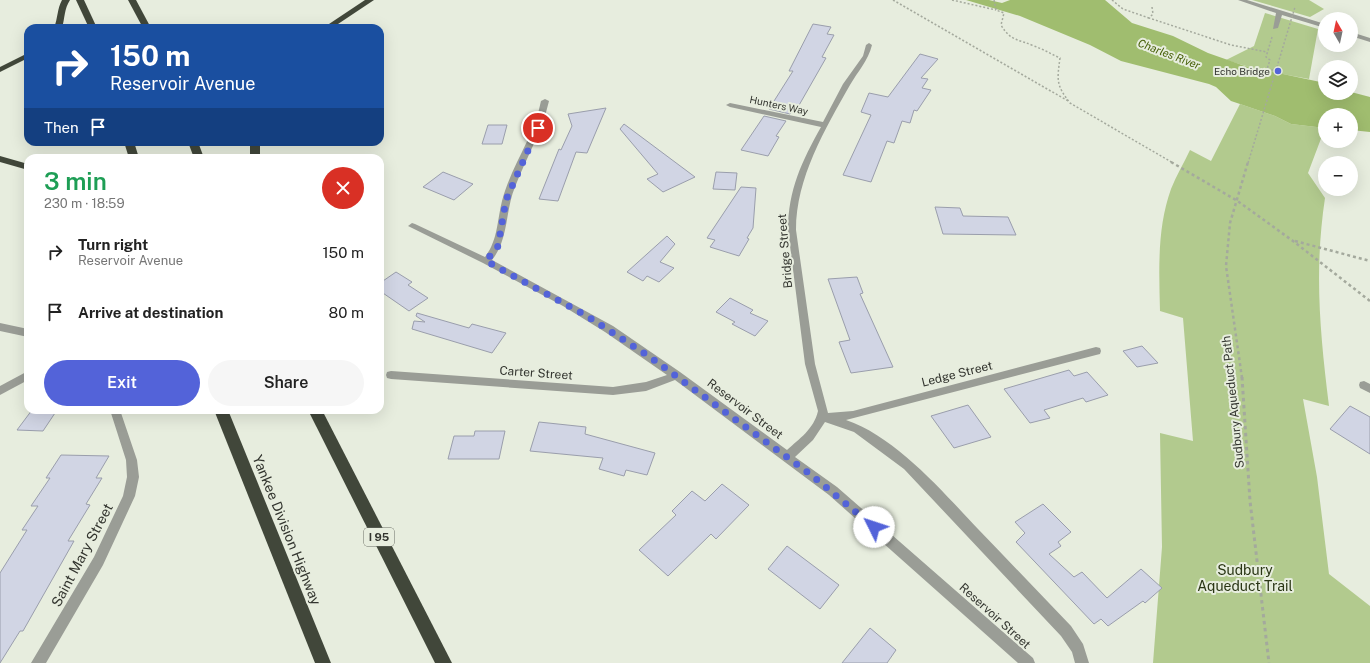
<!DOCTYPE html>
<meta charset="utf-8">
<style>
body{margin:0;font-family:"Public Sans",sans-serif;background:#f6f6f6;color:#222;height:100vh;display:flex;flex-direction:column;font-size:15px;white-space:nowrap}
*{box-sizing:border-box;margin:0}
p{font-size:13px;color:#767676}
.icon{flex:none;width:22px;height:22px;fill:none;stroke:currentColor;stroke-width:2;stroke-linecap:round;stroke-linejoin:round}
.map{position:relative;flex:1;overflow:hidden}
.details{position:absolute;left:24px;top:154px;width:360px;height:260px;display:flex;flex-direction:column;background:#fff;border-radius:12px;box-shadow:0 4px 16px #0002}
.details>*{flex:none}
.guide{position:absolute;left:24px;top:24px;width:360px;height:122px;border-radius:12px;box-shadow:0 4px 16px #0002;background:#1a4fa0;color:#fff;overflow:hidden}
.needle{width:26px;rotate:351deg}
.buttons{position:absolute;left:1318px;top:12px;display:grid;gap:8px}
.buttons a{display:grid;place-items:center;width:40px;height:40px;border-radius:50%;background:#fff;box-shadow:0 4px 16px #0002;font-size:20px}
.pin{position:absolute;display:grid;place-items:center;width:34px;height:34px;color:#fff;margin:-17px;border:2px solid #fff;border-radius:50%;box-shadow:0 1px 4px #0007}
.me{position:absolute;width:44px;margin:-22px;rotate:311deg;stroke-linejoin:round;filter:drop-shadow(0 0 3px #0008)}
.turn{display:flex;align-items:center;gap:14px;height:84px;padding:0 20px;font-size:18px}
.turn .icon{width:52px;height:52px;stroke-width:2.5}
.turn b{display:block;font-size:28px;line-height:34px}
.then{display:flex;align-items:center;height:38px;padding:0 20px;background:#0003;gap:8px;font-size:15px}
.round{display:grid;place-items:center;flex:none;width:42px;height:42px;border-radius:21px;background:#f6f6f6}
.head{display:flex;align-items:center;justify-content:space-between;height:68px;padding:0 20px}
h1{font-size:24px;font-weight:600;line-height:30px;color:#1e9e55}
.cta{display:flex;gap:8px;margin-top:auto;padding:8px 20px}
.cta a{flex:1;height:46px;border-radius:24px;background:#5363d9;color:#fff;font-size:16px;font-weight:600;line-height:46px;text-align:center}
.cta a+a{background:#f6f6f6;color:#222}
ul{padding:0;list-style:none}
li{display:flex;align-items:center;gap:12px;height:60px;padding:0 20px}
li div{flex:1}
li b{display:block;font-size:15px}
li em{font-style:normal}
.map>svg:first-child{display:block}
.green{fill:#b2ca8e}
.water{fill:#a0bd6f}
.building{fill:#d1d5e4;stroke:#9a9eac}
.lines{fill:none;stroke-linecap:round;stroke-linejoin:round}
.path-far2{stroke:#a4a99d;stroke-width:1.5;stroke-dasharray:2 2;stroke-linecap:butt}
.path-far1{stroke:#a4a99d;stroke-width:2.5;stroke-dasharray:3 3;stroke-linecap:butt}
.path{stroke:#a4a99d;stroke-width:3;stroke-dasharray:3.5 3.5;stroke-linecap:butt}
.minor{fill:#9a9d96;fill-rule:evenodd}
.highway{fill:#41473a;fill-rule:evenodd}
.path-bridge{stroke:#a4a99d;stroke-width:1.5;stroke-dasharray:2 2;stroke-linecap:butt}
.route{stroke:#5363d9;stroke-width:7;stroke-dasharray:0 12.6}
.poi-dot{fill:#5363d9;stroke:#e7edde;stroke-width:1.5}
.labels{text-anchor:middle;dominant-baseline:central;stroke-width:4;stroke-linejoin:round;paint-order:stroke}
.far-poi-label{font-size:10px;fill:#33352f;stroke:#e7edde;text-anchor:end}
.far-street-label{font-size:10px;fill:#33352f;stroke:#e7edde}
.far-water-label{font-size:11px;font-style:italic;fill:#476008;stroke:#e7edde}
.shield{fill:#e7edde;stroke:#696c64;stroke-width:1}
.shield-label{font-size:11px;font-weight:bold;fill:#33352f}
.street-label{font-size:12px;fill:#33352f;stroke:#e7edde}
.near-street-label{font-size:14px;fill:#33352f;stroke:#e7edde}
.near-park-label{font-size:14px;fill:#2a3615;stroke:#e7edde}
</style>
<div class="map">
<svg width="1370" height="663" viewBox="0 0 1370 663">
<rect width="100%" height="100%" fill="#e7edde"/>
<g class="green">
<polygon points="1252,0 1309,0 1324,9 1310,17"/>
<polygon points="1265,13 1318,29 1309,79 1256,69 1226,60 1254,46"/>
<path d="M1240,104L1275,116L1291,124L1325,128L1308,173L1325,198C1314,271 1320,333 1329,406L1303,399L1317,477L1329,574L1370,606V663H1153L1162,547L1160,433L1193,441L1183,318L1160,311C1159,270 1157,228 1171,189C1176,176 1184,163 1190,150L1211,161Z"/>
</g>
<polygon class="water" points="966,0 989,0 1002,3 1010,0 1105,0 1132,23 1173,36 1208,53 1245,66 1325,83 1325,93 1351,92 1370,97 1370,132 1351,130 1351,115 1325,115 1325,128 1291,124 1275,116 1240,104 1231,101 1216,87 1209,84 1121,61 1090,45 1020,16"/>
<g class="building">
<polygon points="813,24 831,27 827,34 834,35 822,57 826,58 798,107 795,107 790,114 769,109 793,71 789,71"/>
<polygon points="920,54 938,59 921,78 928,79 922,88 931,90 917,111 914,110 910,123 902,121 894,143 887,141 871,182 843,175 871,115 861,112 869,93 888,97"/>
<polygon points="606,108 587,153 576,152 558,201 539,199 559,149 561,150 572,126 568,114"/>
<polygon points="764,116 786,121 776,136 779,137 768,156 741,150"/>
<polygon points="624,124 695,177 663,192 647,179 658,174 620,129"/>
<polygon points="488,125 507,125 502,144 482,144"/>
<polygon points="443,172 473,184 454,200 423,187"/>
<polygon points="716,172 737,173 735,190 713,189"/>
<polygon points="741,187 756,188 753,228 747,238 749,239 739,256 710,247 715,240 707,238"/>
<polygon points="935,207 960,208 963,216 1008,217 1016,235 943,234"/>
<polygon points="667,236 675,244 660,262 674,268 659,282 647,276 643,281 627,272"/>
<polygon points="396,272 412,282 408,285 428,298 409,311 380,291 380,283"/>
<polygon points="857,277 863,293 860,294 893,367 851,373 839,342 850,340 828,279"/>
<polygon points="730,298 753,310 750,313 768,321 755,336 732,324 735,322 716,312"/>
<polygon points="417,313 469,328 472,324 506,333 492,353 412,329 414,321 425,322 416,316"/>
<polygon points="1142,346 1158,363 1137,367 1123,351"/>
<polygon points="1069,370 1074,376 1087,372 1108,395 1086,402 1083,398 1044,410 1050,418 1030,423 1004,389"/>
<polygon points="968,405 991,437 954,448 931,416"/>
<polygon points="1350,406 1370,417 1370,454 1330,429"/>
<polygon points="32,410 57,410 43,431 17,430"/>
<polygon points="539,422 586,427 585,434 655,453 647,475 626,470 624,476 599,469 603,458 530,451"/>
<polygon points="475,431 505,431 499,459 448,459 454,436 474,436"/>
<polygon points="61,455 109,456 96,478 102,478 86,504 90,505 68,541 74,541 23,631 20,631 0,663 0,573 27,530 22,530 38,506 31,506 50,478 46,478"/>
<polygon points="722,484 749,505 716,539 711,534 668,576 639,550 676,515 672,511 692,491 705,501"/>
<polygon points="1043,504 1071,532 1058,542 1061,546 1049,554 1074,577 1082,572 1107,598 1141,569 1162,588 1145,603 1143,601 1108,626 1101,619 1094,624 1016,542 1025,533 1015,522"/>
<polygon points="787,546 839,585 820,609 768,569"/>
<polygon points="870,628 896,650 887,663 842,663"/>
</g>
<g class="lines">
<g class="path-far2">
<polyline points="893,0 1068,101"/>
<polyline points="952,0 996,10"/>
<path d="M994,0L996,10L1004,13L1001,25C1011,42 1019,39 1034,46C1043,49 1051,54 1060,58C1057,80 1056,85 1070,103L1173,163"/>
<polyline points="1112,0 1123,9 1149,18"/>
<polyline points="1152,7 1153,14 1149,18 1231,45 1267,52"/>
<polyline points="1272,37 1266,57 1270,60 1267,69 1278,71"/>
<polyline points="1248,163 1255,140"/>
</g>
<g class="path-far1">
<polyline points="1171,162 1236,200 1293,241 1370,301"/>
<polyline points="1295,241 1370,261"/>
<polyline points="1242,378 1226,266 1230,223 1248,162"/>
</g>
<polyline class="path" points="1242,377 1250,501 1269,663"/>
<g class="minor">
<polygon points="1238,0 1247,0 1325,24 1325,28 1282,15 1278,28 1273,29 1276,13"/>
<polygon points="1351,32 1370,38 1370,42 1351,36"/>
<path d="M869,43L872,45C868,61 858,71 850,85C825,129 796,178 796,230L815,364L828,413L853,411L1096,347L1100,348L1101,351L1100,354L1096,355L846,420C896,437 942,491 978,529C1009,561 1040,594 1071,626L1083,644L1089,663H1075L1072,652L1061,636L904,469L854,432L825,422L813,440L795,457L837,487L1033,658L1035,663H1018L829,495L675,380L646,391L613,395L391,379L387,378L386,375L387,372L391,371L613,387L646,382L667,375L605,332L563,306L483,263L408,226L412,223L415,224L485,257C498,240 497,221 502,201C511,166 534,137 541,101L545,99L549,101C542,132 526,158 515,187C505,211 509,239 492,260L613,326L680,372L787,450C799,439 814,429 818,411L805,364L788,230C788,190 802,161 821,127L730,107L726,105L730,103L823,122L843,84L863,56L866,45Z"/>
<polygon points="0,323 28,329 28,337 0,331"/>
<polygon points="28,371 28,380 0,395 0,386"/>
<polygon points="1364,381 1370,384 1370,393 1360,388 1359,385 1360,382"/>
<polygon points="110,410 120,410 137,460 139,477 135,496 103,565 46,663 31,663 94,557 123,496 127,477 126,460"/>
</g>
<g class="highway">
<path d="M62,0H70C64,9 65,18 62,28H54C58,18 57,9 62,0Z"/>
<polygon points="76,0 84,0 97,28 89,28"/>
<polygon points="128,0 136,0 151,28 143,28"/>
<polygon points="365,0 374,0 332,28 323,28"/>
<polygon points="28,53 28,58 0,72 0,67"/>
<polygon points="124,142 134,142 139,158 129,158"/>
<polygon points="188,142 198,142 204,158 194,158"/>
<rect x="250" y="142" width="10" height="16"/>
<polygon points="0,156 28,164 28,170 0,162"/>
<polygon points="214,410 228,410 331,663 315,663"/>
<polygon points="308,410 322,410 452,663 435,663"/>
</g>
<polyline class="path-bridge" points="1255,140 1295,7"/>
</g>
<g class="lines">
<polyline class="route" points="538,128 506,200 498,246 486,261 587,316 650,357 810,474 874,527"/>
</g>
<circle class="poi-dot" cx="1278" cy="71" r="4"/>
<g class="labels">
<g class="far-poi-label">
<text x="1270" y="71">Echo Bridge</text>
</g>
<g class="far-street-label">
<text transform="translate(779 105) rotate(12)">Hunters Way</text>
</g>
<g class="far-water-label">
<text transform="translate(1169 54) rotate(21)">Charles River</text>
</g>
<rect class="shield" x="364" y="528" width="30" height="18" rx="3"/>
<g class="shield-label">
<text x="379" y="537">I 95</text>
</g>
<g class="street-label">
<text transform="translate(785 251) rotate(-95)">Bridge Street</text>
<text transform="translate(536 373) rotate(4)">Carter Street</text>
<text transform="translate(957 374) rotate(-14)">Ledge Street</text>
<text transform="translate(1233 402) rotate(-96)">Sudbury Aqueduct Path</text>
<text transform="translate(745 409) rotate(37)">Reservoir Street</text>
<text transform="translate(995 616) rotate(42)">Reservoir Street</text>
</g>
<g class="near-street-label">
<text transform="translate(287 530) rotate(68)">Yankee Division Highway</text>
<text transform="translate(82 555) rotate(-62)">Saint Mary Street</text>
</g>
<g class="near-park-label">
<text x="1245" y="570">Sudbury<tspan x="1245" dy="16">Aqueduct Trail</tspan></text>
</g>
</g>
</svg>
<div class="buttons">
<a><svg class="needle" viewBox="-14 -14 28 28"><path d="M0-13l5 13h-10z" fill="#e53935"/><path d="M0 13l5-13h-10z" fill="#767676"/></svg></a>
<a><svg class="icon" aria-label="layers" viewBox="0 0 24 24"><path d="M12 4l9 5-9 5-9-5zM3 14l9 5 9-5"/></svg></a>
<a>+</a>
<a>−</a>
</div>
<div class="pin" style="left:538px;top:128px;background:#d93025"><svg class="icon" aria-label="arrive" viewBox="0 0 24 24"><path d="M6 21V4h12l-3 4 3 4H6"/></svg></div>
<svg class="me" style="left:874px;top:527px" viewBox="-20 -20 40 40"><circle r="19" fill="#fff"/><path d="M0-13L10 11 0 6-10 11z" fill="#5363d9"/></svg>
<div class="guide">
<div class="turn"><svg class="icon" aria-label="right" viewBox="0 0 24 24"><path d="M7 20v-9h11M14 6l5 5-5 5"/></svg><div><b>150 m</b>Reservoir Avenue</div></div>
<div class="then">Then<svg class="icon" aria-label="arrive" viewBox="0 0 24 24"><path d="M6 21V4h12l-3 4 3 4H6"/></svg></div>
</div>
<section class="details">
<div class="head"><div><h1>3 min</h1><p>230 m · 18:59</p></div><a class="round" style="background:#d93025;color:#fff"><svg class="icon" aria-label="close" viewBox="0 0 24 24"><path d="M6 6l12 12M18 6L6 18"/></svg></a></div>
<ul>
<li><svg class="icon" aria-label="right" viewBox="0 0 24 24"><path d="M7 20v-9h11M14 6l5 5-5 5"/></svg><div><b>Turn right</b><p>Reservoir Avenue</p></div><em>150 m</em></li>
<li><svg class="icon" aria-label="arrive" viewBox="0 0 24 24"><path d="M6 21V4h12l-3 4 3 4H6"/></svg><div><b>Arrive at destination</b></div><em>80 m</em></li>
</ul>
<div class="cta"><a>Exit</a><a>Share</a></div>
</section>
</div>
